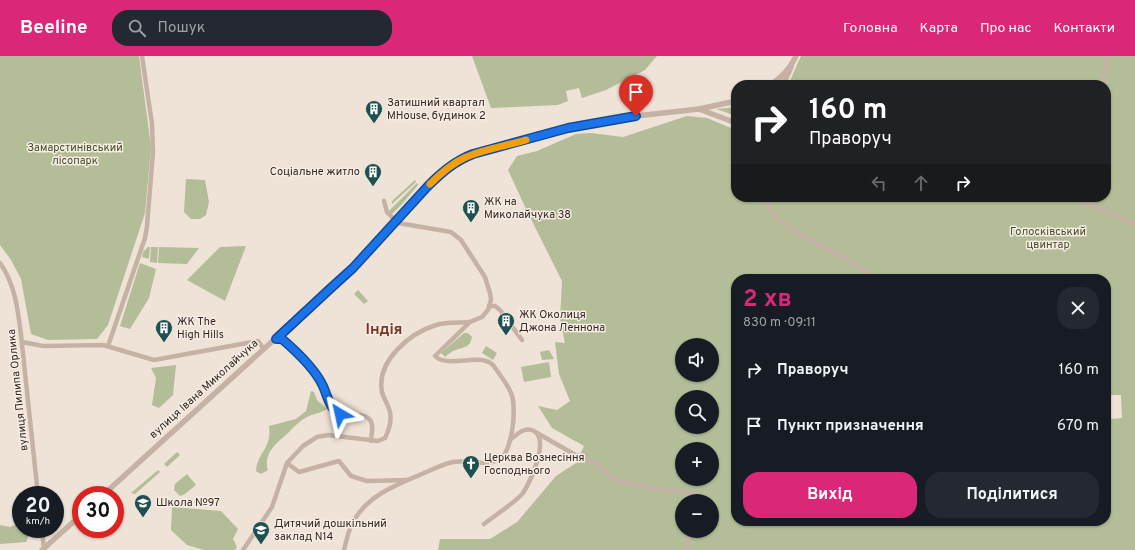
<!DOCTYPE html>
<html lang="uk">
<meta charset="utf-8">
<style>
body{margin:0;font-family:Overpass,sans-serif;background:#242831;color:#f1f3f6;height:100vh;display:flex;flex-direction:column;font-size:15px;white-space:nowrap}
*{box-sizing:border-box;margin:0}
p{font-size:13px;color:#9ea1a6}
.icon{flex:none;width:22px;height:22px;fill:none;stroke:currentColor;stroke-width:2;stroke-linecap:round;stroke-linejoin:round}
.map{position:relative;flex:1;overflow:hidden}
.side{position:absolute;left:731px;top:218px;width:380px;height:252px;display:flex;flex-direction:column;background:#171b24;border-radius:16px;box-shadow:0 1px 3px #0004}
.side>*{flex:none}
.guide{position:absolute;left:731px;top:24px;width:380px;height:122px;border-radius:16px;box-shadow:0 1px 3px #0004;background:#202124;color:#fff;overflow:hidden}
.fabs{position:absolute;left:675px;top:282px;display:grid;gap:8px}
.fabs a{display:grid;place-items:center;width:44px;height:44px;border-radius:50%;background:#171b24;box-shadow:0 1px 3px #0004;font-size:20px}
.speed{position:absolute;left:12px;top:430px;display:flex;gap:8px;font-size:20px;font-weight:700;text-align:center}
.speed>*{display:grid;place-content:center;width:52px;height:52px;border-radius:50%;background:#171b24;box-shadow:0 1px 3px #0004;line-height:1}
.speed small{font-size:10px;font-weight:400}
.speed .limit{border:6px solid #d22;background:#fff;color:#111}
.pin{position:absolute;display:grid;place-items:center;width:34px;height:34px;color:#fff;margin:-41px -17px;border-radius:50% 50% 50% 0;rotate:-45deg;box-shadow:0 0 4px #0007}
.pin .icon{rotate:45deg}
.me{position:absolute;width:44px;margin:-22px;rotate:324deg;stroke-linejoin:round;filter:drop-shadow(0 0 3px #0008)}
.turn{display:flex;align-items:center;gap:14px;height:84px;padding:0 12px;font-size:18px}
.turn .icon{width:52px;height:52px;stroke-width:2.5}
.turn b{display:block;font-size:28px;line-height:34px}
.lanes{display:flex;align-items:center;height:38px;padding:0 12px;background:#0003;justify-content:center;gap:20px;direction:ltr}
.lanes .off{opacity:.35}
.round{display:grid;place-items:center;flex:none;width:42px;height:42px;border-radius:16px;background:#242831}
.headline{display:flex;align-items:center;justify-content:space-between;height:68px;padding:0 12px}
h1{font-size:24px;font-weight:700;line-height:30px;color:#db2777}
.action{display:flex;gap:8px;margin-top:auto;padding:8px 12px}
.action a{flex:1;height:46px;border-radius:16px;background:#db2777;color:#fff;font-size:16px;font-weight:700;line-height:46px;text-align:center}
.action a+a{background:#242831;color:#f1f3f6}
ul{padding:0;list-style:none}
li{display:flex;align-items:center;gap:12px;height:56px;padding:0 12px}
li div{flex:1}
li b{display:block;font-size:15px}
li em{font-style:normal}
header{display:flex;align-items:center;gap:24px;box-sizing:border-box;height:56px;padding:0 20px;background:#db2777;color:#fff}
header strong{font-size:19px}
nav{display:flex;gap:22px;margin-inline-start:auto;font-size:14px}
.search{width:280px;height:36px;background:#242831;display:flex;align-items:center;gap:10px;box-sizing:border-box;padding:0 14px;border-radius:16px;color:#9ea1a6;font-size:15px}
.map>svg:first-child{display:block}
.green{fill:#b3bd98;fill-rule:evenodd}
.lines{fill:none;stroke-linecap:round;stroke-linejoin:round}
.minor{stroke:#c6b2a4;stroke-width:4.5}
.tertiary{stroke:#c6b2a4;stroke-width:5.5}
.route-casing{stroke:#114b97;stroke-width:10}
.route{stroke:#1a73e8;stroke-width:7}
.slow{stroke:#f59e0b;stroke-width:7}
.labels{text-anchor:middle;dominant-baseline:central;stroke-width:3;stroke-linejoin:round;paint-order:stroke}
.poi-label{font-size:11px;fill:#322925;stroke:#f7ede3;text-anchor:start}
.park-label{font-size:11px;fill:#444f2b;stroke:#f7ede3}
.street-label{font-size:11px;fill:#322925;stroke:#f7ede3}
.district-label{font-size:15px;font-weight:bold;fill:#7c3323;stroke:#f7ede3}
</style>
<header>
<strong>Beeline</strong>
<div class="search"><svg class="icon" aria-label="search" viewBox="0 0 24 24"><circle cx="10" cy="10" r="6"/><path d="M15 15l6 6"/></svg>Пошук</div>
<nav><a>Головна</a><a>Карта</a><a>Про нас</a><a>Контакти</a></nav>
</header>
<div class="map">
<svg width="1135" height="494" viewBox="0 0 1135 494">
<rect width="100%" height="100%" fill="#efe2d7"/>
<g class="green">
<polygon points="0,0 139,0 151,91 145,157 108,269 97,283 48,284 31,278 21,223 11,204 0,189"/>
<polygon points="472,0 657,0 645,14 606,34 582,42 579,32 566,35 568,45 558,49 491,52"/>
<path d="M801,0H1135V494H438L440,483H490L517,466L556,420L576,407L584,390L552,372L538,350L557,354L570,345L559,318L555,286L565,287L560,263L562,225L527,155L508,114L517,100L537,95L576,78L591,77L623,81L687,60L707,62L731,72L732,95L736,96V141H1106V29H788ZM736,223H1106V465H736ZM682,289H712V319H682ZM1107,339H1121L1122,362L1109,363ZM682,341H712V371H682ZM682,393H712V423H682ZM682,445H712V475H682Z"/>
<polygon points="736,51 736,60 716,53 717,53"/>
<polygon points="186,123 205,124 209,146 206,159 200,163 191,163 184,156"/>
<polygon points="415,124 416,126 392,148 392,145"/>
<polygon points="417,127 418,129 402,148 391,159 389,155"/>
<polygon points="246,190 225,245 187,224 220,191"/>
<polygon points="148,191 150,191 149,203 142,201 143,196"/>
<polygon points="151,191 158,191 157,207 150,206"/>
<polygon points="159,191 199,192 187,208 158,207"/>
<polygon points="140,207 156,213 149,242 130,273 120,270"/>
<polygon points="358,234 368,245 364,248 354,238"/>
<path d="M464,277H468L472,281C470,293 462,291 453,295C450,297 447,299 445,301L441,297Z"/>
<polygon points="486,290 497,297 493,304 482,297"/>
<polygon points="549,294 554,303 542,304 540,296"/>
<polygon points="549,306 551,321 524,326 521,311"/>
<polygon points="176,309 173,339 159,352 152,349 156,322 151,312"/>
<path d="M311,335L314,336L317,344L327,353C321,357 316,357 309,360C300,364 294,371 287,378C276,388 263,397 268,414L261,418L256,415C258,395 272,393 269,370L296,363L306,355Z"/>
<polygon points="177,396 180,399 167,411 164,408"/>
<polygon points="158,414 160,416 135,438 131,437"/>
<polygon points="187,418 196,429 185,438 180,440 174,434 175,428"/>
<polygon points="172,451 221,455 238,473 233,483 237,491 235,494 204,494 187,489 171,474"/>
<polygon points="21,466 21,473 30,473 30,477 26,486 0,488 0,469 10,471"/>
</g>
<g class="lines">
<g class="minor">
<polyline points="1104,29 1107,0"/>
<path d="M770,141C770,144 769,148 769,150C772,168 826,191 842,200C858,209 864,218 884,223"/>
<polyline points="1073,141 1135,168"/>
<path d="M0,207C15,228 18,254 21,279L38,439"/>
<polyline points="489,250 495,250 500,254 522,284"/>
<path d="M276,283H282C297,295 312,311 321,327C326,335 328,348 334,355C343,364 370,352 372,369C373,374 371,380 371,385"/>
<polyline points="22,286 43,290 103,289 154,304 258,285 264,293"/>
<polyline points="108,290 145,182 147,170 153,96 152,68 142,0"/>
<polyline points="537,377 572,397 597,408 612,422 619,425 652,432 692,437 698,440 699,445"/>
<polyline points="287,407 299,416 339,405 351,420 367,425 407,424"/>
<path d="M484,468C493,461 517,445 523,437C530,426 550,384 534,375C525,370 517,378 510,384"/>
<polyline points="42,473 44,493"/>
<path d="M243,494L272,451L287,407L303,390L317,381L328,379L378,385L385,382C390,372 393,360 388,350C386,345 383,341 382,336C376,305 410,277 436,269C447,266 459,267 470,266"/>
<path d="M344,494C346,486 348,476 352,468C365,441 395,429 422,418C431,414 443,408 453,406C467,403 484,411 498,404C513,397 517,350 511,337C508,329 498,316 493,309C481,296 448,313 435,300L470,266L482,261L488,254L491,244L490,237L485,221L461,184L451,176L398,167L387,156L384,145"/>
<polyline points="688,494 690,475"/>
</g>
<g class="tertiary">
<path d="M770,29C781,22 791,11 796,0"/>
<polyline points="783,29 791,11"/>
<polyline points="699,53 736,67"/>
<path d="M103,439L353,212L428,130C442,116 455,105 473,98L553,76L584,69L636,60L699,53L736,45"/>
<polyline points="42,494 81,459"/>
</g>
</g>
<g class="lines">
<defs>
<path id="route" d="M340,358C330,354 327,339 323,330C315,313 296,295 282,283H276L332,231L353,212L428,130C442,116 455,105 473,98L568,72L636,60"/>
</defs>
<use href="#route" class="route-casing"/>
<use href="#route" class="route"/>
<path class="slow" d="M430,128C440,118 451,108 464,102C483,93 506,90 526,84"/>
</g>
<defs>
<symbol id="building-pin" viewBox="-11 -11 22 30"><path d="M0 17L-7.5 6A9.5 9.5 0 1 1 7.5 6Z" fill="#1e5051" stroke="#f7ede3"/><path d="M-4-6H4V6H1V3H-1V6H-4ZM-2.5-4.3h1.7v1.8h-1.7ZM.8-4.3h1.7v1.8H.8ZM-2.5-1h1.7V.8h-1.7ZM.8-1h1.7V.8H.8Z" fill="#fff"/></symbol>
<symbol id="church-pin" viewBox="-11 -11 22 30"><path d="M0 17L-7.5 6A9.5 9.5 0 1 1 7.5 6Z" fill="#1e5051" stroke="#f7ede3"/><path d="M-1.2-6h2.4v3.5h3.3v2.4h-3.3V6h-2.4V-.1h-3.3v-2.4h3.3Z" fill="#fff"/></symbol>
<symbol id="school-pin" viewBox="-11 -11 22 30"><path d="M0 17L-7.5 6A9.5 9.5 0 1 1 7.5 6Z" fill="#1e5051" stroke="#f7ede3"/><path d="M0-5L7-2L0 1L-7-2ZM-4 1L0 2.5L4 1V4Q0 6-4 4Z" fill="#fff"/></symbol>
</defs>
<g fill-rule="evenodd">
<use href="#building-pin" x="364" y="43" width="20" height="27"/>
<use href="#building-pin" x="363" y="106" width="20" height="27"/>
<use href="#building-pin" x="461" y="142" width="20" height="27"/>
<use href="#building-pin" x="496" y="255" width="20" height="27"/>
<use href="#building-pin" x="154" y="262" width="20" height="27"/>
<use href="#church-pin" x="461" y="398" width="20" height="27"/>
<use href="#school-pin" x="133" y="437" width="20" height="27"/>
<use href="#school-pin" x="251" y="464" width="20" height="27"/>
</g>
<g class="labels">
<g class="poi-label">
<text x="387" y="47">Затишний квартал<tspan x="387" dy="13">MHouse, будинок 2</tspan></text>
<text x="360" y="116" text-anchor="end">Соціальне житло</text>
<text x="484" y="146">ЖК на<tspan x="484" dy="13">Миколайчука 38</tspan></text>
<text x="519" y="259">ЖК Околиця<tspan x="519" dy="13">Джона Леннона</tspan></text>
<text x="177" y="266">ЖК The<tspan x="177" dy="13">High Hills</tspan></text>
<text x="484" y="402">Церква Вознесіння<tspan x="484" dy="13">Господнього</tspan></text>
<text x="156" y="447">Школа №97</text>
<text x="274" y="468">Дитячий дошкільний<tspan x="274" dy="13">заклад N14</tspan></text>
</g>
<g class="park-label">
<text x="75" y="92">Замарстинівський<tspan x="75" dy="13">лісопарк</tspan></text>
<text x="1048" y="176">Голосківський<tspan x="1048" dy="13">цвинтар</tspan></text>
</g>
<g class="street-label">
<text transform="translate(204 333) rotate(-42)">вулиця Івана Миколайчука</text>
<text transform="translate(18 334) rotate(-96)">вулиця Пилипа Орлика</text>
</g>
<g class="district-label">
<text x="384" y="274">Індія</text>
</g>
</g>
</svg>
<div class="fabs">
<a><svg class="icon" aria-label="sound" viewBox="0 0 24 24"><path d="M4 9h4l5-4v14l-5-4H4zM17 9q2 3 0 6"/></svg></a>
<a><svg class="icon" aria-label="search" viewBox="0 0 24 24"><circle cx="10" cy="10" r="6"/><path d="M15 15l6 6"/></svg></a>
<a>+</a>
<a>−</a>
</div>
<div class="speed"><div>20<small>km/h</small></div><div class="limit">30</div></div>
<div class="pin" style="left:636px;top:60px;background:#d93025"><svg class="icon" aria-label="arrive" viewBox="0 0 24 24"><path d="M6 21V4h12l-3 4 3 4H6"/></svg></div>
<svg class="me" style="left:340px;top:358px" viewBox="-20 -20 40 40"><path d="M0-17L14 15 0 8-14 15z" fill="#1a73e8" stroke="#fff" stroke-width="4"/></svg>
<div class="guide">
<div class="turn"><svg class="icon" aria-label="right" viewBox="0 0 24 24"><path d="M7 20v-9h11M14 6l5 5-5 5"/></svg><div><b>160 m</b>Праворуч</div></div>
<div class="lanes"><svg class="icon off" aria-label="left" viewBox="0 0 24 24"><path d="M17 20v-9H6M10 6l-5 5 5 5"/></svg><svg class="icon off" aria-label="ahead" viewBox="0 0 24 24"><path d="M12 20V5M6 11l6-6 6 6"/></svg><svg class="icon" aria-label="right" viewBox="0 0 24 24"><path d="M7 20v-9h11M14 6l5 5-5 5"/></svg></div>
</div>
<section class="side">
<div class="headline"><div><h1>2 хв</h1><p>830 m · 09:11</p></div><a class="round"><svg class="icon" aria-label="close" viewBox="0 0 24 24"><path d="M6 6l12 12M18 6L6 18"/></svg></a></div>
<ul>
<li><svg class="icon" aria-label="right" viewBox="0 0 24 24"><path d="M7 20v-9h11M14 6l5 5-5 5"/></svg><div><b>Праворуч</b></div><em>160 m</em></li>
<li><svg class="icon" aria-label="arrive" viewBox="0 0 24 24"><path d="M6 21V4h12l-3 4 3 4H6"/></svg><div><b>Пункт призначення</b></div><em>670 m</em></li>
</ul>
<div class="action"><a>Вихід</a><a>Поділитися</a></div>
</section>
</div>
